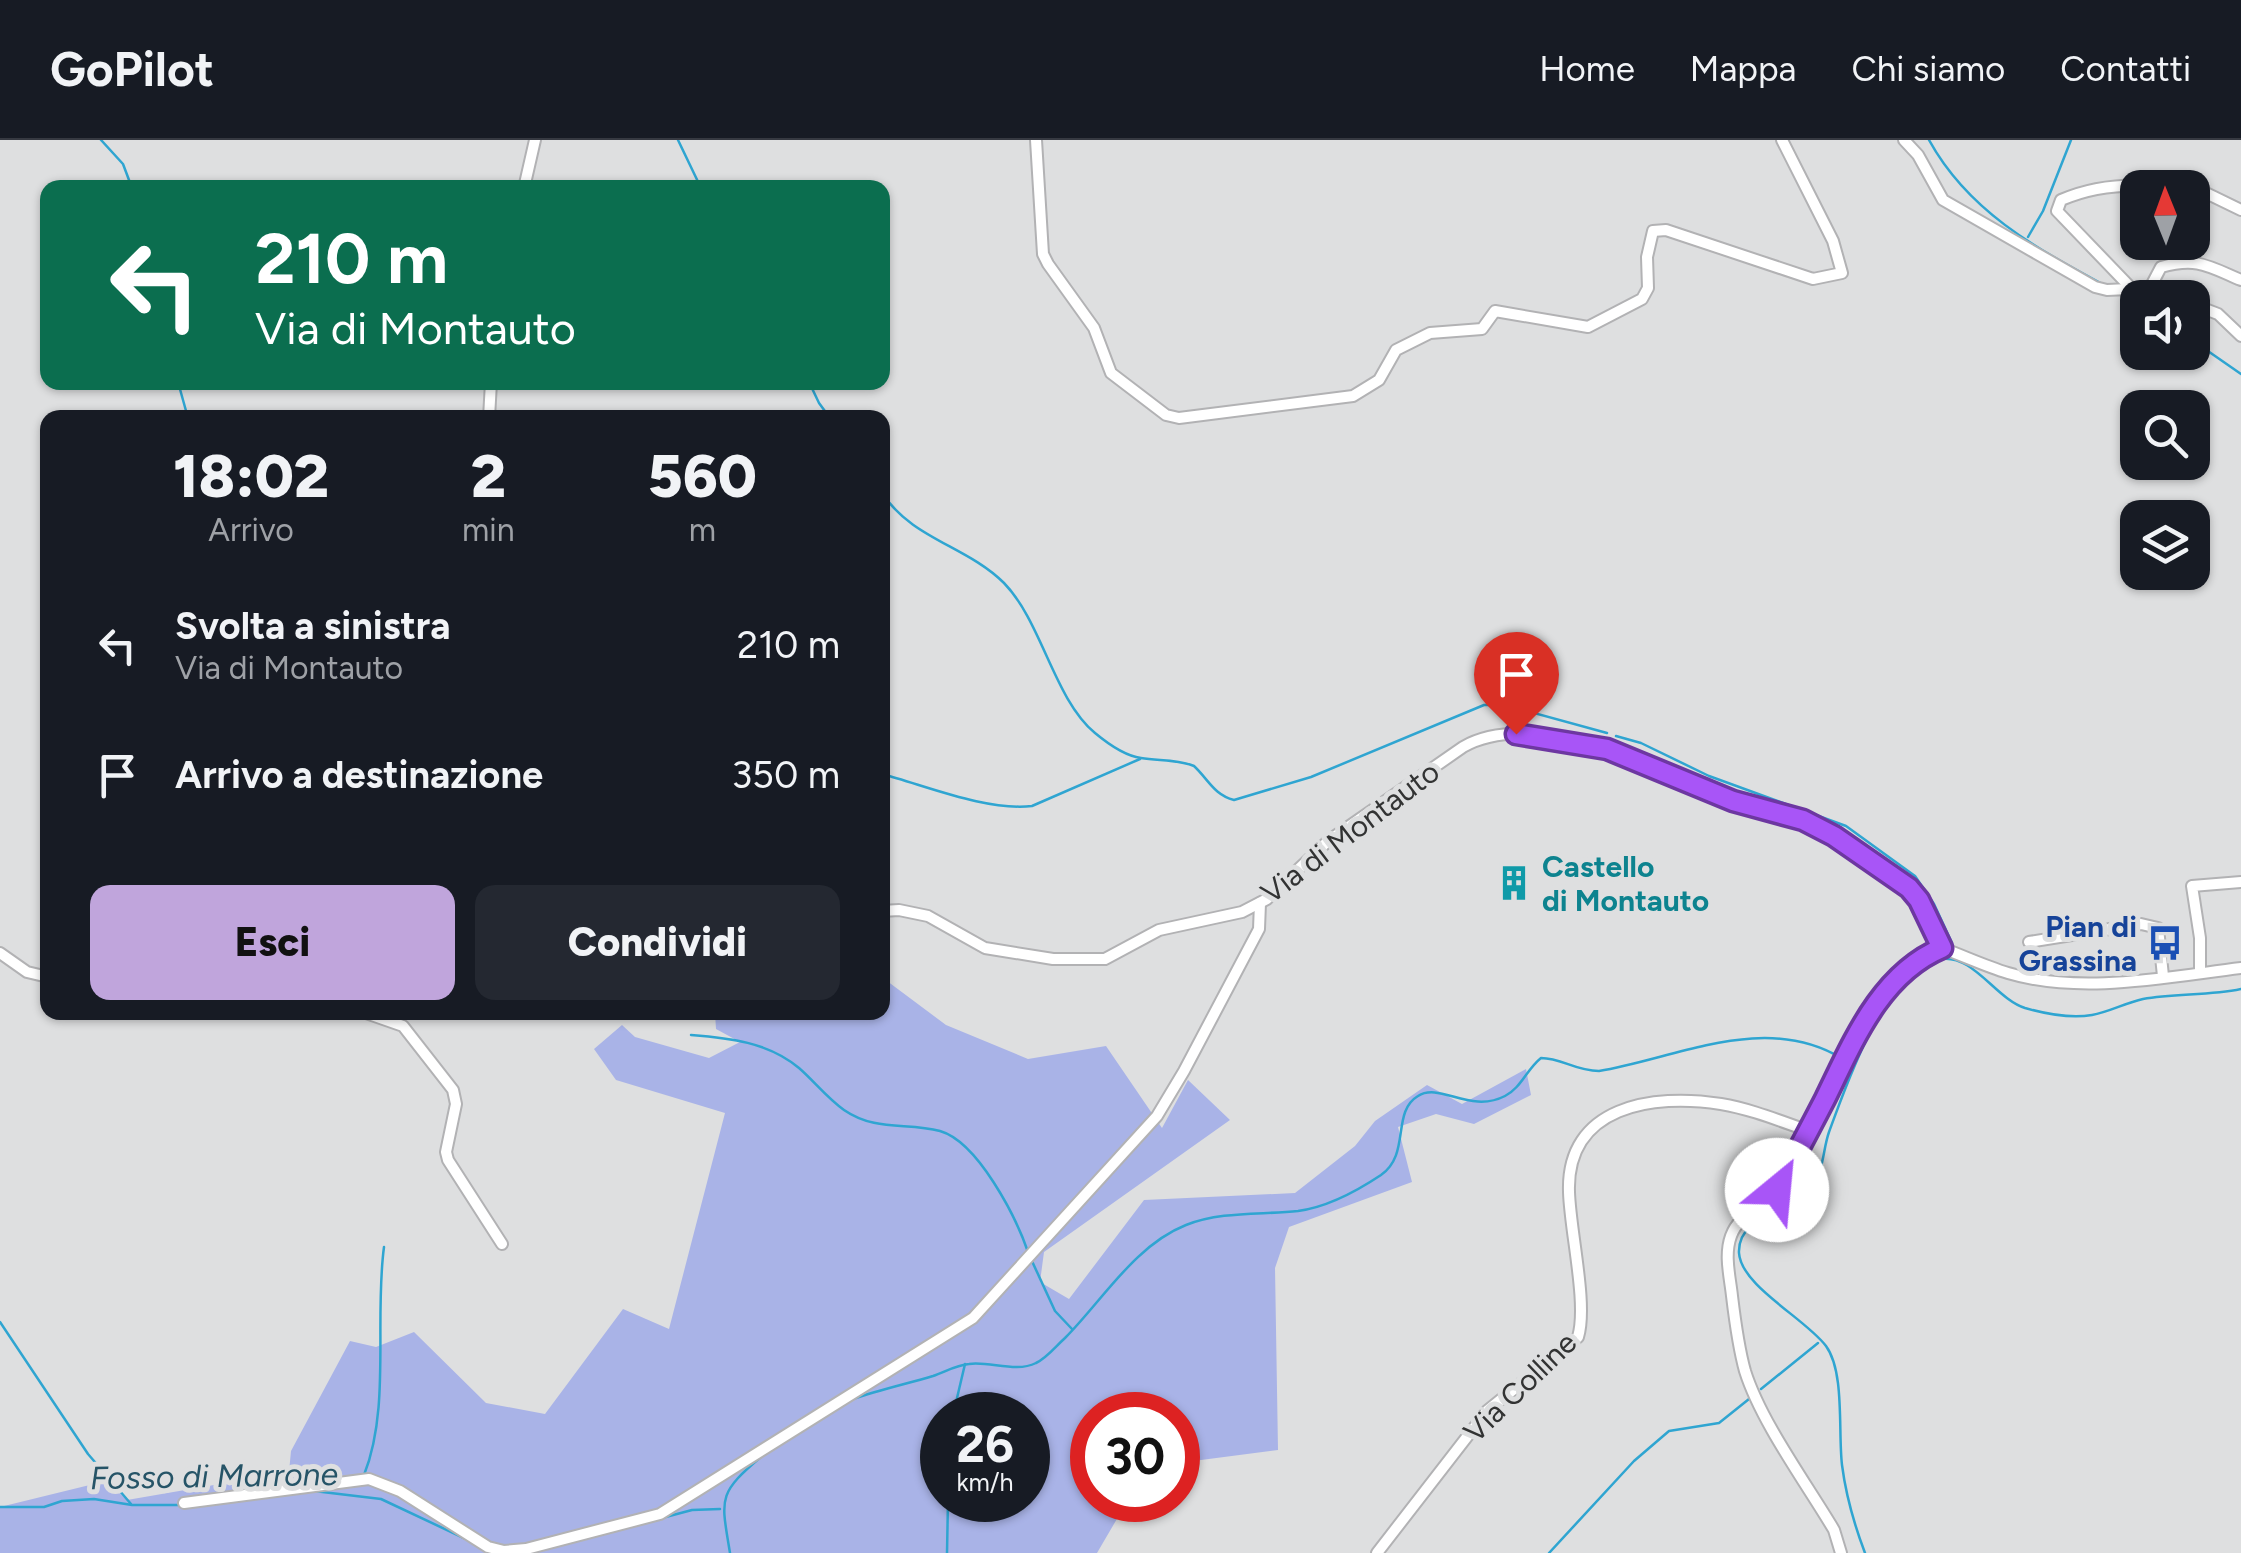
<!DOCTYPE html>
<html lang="it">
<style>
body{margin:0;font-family:Figtree,sans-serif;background:#242831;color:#f1f3f6;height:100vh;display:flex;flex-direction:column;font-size:38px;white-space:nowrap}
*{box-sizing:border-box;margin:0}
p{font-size:32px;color:#9ea1a6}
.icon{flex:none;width:55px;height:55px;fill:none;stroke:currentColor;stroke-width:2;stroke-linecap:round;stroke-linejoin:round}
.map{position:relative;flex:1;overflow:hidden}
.sheet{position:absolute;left:40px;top:270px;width:850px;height:610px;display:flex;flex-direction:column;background:#171b24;border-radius:20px;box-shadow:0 2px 8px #0004}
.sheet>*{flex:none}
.hud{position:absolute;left:40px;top:40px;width:850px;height:210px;border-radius:20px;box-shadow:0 2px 8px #0004;background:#0b6e4f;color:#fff;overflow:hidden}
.needle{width:65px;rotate:359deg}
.fabs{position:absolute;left:2120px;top:30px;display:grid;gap:20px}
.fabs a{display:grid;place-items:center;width:90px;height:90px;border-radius:20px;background:#171b24;box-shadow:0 2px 8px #0004;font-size:50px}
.speed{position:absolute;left:920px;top:1252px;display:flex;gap:20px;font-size:50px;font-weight:700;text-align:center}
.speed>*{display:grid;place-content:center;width:130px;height:130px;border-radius:50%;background:#171b24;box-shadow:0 2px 8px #0004;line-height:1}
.speed small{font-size:25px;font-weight:400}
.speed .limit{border:15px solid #d22;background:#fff;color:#111}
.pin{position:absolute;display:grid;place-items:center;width:85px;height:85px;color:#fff;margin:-102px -42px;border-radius:50% 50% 50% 0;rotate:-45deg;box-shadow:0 0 10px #0007}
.pin .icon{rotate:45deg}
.me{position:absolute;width:110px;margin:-55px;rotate:28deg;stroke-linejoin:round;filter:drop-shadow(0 0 8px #0008)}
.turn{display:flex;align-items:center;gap:35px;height:210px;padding:0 50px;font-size:45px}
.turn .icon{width:130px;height:130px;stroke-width:2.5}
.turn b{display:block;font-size:70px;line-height:85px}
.eta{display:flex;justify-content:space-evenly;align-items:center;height:170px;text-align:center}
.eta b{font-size:60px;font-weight:800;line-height:70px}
.button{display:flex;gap:20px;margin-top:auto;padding:20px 50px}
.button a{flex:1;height:115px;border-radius:20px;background:#c0a5dc;color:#111;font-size:40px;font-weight:800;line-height:115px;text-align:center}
.button a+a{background:#242831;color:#f1f3f6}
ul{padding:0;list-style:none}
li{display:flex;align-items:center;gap:30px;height:130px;padding:0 50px}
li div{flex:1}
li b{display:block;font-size:38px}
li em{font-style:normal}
header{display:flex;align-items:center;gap:60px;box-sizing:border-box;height:140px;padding:0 50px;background:#171b24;border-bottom:2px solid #363941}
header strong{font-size:48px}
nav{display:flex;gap:55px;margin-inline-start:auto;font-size:35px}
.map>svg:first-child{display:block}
.green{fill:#a9b3e7;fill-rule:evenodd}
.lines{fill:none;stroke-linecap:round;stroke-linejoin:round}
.stream{stroke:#2fa5d1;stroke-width:2.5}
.minor-casing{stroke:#b2b2b4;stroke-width:14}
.minor{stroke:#fff;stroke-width:10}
.route-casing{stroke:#6d37a1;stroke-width:25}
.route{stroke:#a855f7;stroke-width:18}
.labels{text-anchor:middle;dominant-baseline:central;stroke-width:10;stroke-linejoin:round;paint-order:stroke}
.street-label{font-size:30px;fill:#323333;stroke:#dedfe0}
.culture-label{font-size:30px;font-weight:bold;fill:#0d838f;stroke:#dedfe0;text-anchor:start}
.transit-label{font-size:30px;font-weight:bold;fill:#164399;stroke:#dedfe0;text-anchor:end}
.water-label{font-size:32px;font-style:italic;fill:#265467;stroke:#dedfe0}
</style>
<header>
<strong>GoPilot</strong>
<nav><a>Home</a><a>Mappa</a><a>Chi siamo</a><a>Contatti</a></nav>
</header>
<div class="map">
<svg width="2241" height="1413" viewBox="0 0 2241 1413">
<rect width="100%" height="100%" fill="#dedfe0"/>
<path class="green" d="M883,838L946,885L1028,919L1106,906L1162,988L1188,940L1230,980L1044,1112L1040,1142L1069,1159L1144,1060L1295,1053L1355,1006L1375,981L1427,945L1462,964L1526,929L1531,955L1474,984L1436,974L1398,987L1412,1042L1289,1087L1275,1128L1278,1310L1178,1323V1275H1092V1360H1128L1097,1413H0V1367L106,1341L127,1360L289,1332L291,1311L350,1201L376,1207L414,1192L486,1263L545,1274L623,1169L669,1189L725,973L616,940L594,909L622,885L635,897L709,918L740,902L716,889L715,873L882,872ZM942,1275H1028V1360H942Z"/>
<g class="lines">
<g class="stream">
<polyline points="101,0 123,24 132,48"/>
<polyline points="678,0 701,48"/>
<path d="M1929,0C1968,71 2034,107 2104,145"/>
<polyline points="2028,97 2043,71 2071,0"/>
<polyline points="2123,157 2138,166"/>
<polyline points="2192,200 2241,234"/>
<polyline points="178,242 188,278"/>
<polyline points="809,242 819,263 830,278"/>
<path d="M882,353C912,399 967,406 1004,443C1042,482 1054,559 1095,593C1107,603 1126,616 1141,618C1159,621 1177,619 1194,626C1208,639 1214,655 1234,660L1311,637L1484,565H1505L1607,593"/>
<polyline points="1616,596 1641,603 1709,636 1846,686 1915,736 1934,764 1952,803"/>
<path d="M882,634C927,646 986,671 1032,666L1140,619"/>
<path d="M691,895C729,898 768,902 799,928C814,941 827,958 844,970C876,992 907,982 940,991C978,1002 1016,1077 1028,1112"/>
<polyline points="1031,1119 1055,1171 1072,1189"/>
<polyline points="0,1182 88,1314 131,1364"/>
<polyline points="1761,1249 1818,1203"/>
<path d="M853,1259C879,1250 906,1244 933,1236C945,1232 956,1225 969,1224C990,1221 1016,1233 1036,1223C1047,1218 1056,1206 1065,1198C1102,1161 1135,1105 1186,1085C1222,1071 1260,1075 1298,1071C1328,1067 1357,1051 1381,1035C1411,1014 1391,972 1418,956C1440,942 1470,974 1505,956C1521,948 1527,929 1541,918C1562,918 1575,931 1599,931C1677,918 1765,872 1841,918"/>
<polyline points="953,1275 965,1224"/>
<path d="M364,1335C391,1267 374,1180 384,1107"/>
<polyline points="314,1351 381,1359 466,1399"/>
<polyline points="220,1363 281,1355"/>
<polyline points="0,1367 44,1367 62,1361 94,1359 132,1365 182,1365"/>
<polyline points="602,1394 692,1370 720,1369"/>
<path d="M730,1413C721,1358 717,1354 762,1316"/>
<polyline points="947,1413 948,1360"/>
<polyline points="1549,1413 1634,1321 1669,1291 1719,1283 1749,1259"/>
<path d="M1865,1413C1854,1384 1846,1356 1842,1325C1838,1292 1845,1232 1826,1206C1806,1179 1741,1146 1739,1113C1737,1076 1793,1066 1813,1043C1824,1029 1823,1009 1829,992C1847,944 1884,830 1941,819C1973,814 1996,859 2025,868C2046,874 2070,879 2092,875C2109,872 2125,863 2143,859C2175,853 2209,856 2241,849"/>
</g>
<defs>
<g id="minor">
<polyline points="1036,0 1043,114 1048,124 1094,188 1111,233 1166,275 1179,278 1353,256 1379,240 1396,210 1430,193 1482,189 1495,171 1588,187 1642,159 1648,148 1647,117 1653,91 1666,90 1813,139 1842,133 1833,101 1782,0"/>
<polyline points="1904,0 1918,15 1943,60 2095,147 2107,150 2150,148 2174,158"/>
<polyline points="524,48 535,0"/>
<polyline points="2192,51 2206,53 2241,70"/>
<path d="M2150,148L2161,127C2197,117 2208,126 2241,140"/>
<path d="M2132,149L2057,71L2061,60C2095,45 2136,43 2173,48"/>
<polyline points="2192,164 2218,174 2241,196"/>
<polyline points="489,278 491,242"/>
<path d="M882,771L899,770L928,776L985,808L1053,819H1105L1159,790L1242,772L1267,759L1328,701L1463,607C1537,565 1663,632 1733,661C1756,671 1782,673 1806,681C1830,690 1889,731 1908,748C1925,762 1933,788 1942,808"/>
<polyline points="2029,802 2141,784 2158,788 2163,836"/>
<path d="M1942,808C1964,816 1985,826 2008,833C2081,855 2167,837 2241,828"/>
<polyline points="0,813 27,832 48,837"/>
<polyline points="2200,832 2200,798 2192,746 2241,742"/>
<polyline points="363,872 403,886 453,950 456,964 446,1012 448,1020 502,1104"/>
<polyline points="184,1363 369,1339 400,1351 488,1407 504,1411 526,1409 660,1374 973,1178 1157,976 1184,931 1259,789 1260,763"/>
<path d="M1377,1413L1487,1271L1578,1197C1588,1164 1570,1091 1569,1052C1566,966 1653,953 1721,964C1751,969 1780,981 1809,991"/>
<path d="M1841,1413L1834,1390C1806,1343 1761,1282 1745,1231C1738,1206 1735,1181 1732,1156C1730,1137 1724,1115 1731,1096C1739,1073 1765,1066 1778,1048C1797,1022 1810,989 1824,960C1852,903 1879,835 1942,808"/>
</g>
</defs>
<use href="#minor" class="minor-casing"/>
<use href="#minor" class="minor"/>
</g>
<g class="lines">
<defs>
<path id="route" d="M1516,594L1607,609L1733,661L1803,680L1834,696L1909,748L1919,760L1942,808C1880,834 1853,902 1825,959C1809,990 1793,1020 1777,1050"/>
</defs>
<use href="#route" class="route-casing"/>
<use href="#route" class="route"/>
</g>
<defs>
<symbol id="building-bare" viewBox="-9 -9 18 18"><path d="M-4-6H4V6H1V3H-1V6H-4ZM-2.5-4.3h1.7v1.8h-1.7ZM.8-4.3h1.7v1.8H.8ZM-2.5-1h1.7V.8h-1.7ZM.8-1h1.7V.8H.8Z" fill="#0f9aa8" stroke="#dedfe0" stroke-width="2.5" paint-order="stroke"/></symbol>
<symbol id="bus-bare" viewBox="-9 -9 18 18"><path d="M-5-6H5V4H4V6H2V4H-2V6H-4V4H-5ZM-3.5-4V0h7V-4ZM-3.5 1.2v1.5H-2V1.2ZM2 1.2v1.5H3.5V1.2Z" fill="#1a4fb4" stroke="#dedfe0" stroke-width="2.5" paint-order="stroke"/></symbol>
</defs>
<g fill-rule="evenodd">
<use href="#building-bare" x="1489" y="718" width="50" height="50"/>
<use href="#bus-bare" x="2140" y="778" width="50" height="50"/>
</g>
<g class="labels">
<g class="street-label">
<text transform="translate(1350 692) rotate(-37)">Via di Montauto</text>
<text transform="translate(1520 1247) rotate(-44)">Via Colline</text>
</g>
<g class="culture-label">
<text x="1542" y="726">Castello<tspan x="1542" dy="34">di Montauto</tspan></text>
</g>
<g class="transit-label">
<text x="2137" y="786">Pian di<tspan x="2137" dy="34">Grassina</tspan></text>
</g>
<g class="water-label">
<text transform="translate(214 1336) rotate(-1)">Fosso di Marrone</text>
</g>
</g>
</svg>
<div class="fabs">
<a><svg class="needle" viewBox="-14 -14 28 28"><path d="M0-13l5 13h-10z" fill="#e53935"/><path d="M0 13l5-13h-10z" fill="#9ea1a6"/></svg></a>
<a><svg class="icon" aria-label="sound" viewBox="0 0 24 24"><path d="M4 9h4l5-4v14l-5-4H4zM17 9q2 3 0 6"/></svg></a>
<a><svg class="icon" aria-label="search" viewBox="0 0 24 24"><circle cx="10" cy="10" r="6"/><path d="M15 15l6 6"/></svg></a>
<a><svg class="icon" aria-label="layers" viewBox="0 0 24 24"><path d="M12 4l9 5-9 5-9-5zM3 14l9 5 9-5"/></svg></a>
</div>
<div class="speed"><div>26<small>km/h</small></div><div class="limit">30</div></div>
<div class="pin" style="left:1516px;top:594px;background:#d93025"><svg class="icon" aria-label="arrive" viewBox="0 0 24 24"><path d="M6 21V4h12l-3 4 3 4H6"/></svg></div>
<svg class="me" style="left:1777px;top:1050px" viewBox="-20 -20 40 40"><circle r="19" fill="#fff"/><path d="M0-13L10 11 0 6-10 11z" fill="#a855f7"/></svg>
<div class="hud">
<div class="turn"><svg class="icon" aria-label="left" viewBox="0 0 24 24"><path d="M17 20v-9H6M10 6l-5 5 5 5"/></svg><div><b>210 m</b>Via di Montauto</div></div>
</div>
<section class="sheet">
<div class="eta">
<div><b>18:02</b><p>Arrivo</p></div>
<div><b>2</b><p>min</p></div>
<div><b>560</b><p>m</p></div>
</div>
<ul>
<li><svg class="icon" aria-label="left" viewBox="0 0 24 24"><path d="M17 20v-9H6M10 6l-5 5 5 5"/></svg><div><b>Svolta a sinistra</b><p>Via di Montauto</p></div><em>210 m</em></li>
<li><svg class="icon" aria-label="arrive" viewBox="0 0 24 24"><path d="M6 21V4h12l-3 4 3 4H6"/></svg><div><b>Arrivo a destinazione</b></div><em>350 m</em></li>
</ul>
<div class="button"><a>Esci</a><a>Condividi</a></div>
</section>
</div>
